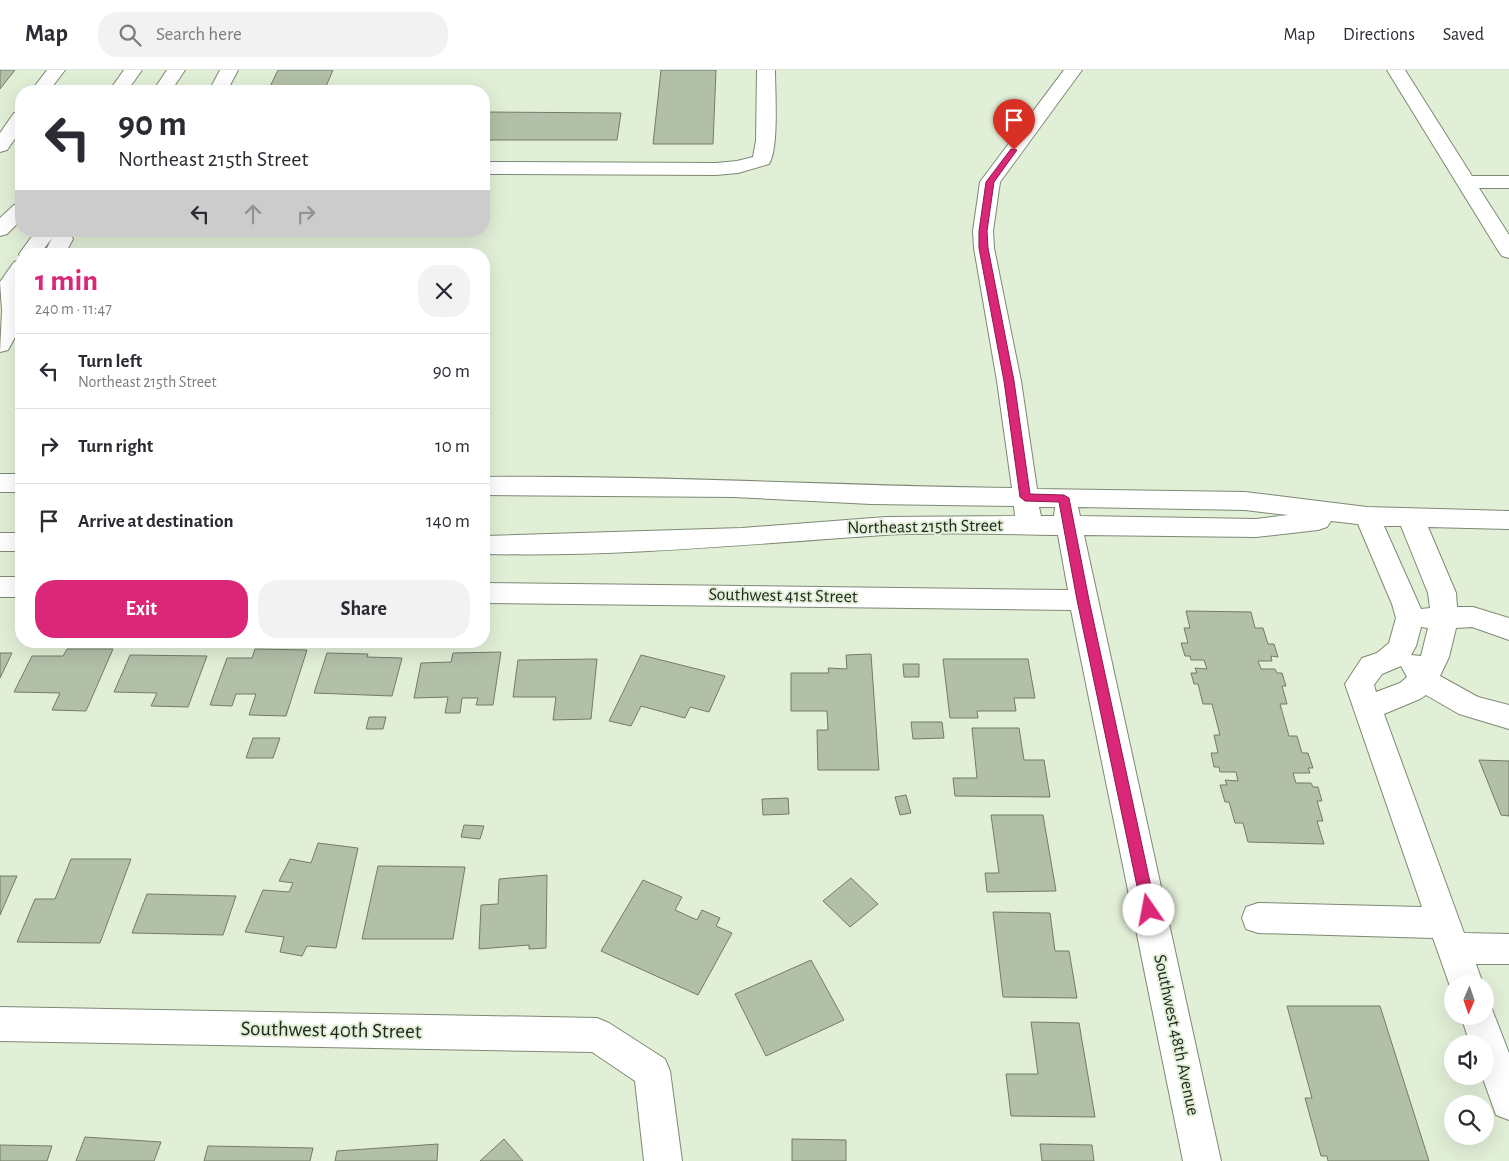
<!DOCTYPE html>
<meta charset="utf-8">
<style>
body{margin:0;font-family:"Alegreya Sans",sans-serif;background:#f2f2f3;color:#2b2b33;height:100vh;display:flex;flex-direction:column;font-size:19px;white-space:nowrap}
*{box-sizing:border-box;margin:0}
p{font-size:16px;color:#7c7c81}
.icon{flex:none;width:28px;height:28px;fill:none;stroke:currentColor;stroke-width:2;stroke-linecap:round;stroke-linejoin:round}
.map{position:relative;flex:1;overflow:hidden}
.sheet{position:absolute;left:15px;top:178px;width:475px;height:400px;display:flex;flex-direction:column;background:#fff;border-radius:20px;box-shadow:0 5px 20px #0002}
.sheet>*{flex:none}
.top-card{position:absolute;left:15px;top:15px;width:475px;height:152px;border-radius:20px;box-shadow:0 5px 20px #0002;background:#fff;color:#2b2b33;overflow:hidden}
.needle{width:32px;rotate:182deg}
.buttons{position:absolute;left:1444px;top:905px;display:grid;gap:10px}
.buttons a{display:grid;place-items:center;width:50px;height:50px;border-radius:50%;background:#fff;box-shadow:0 5px 20px #0002;font-size:25px}
.pin{position:absolute;display:grid;place-items:center;width:42px;height:42px;color:#fff;margin:-51px -21px;border-radius:50% 50% 50% 0;rotate:-45deg;box-shadow:0 0 5px #0007}
.pin .icon{rotate:45deg}
.me{position:absolute;width:55px;margin:-28px;rotate:348deg;stroke-linejoin:round;filter:drop-shadow(0 0 4px #0008)}
.turn{display:flex;align-items:center;gap:18px;height:105px;padding:0 20px;font-size:22px}
.turn .icon{width:65px;height:65px;stroke-width:2.5}
.turn b{display:block;font-size:35px;line-height:42px}
.lanes{display:flex;align-items:center;height:48px;padding:0 20px;background:#0003;justify-content:center;gap:25px;direction:ltr}
.lanes .off{opacity:.35}
.round{display:grid;place-items:center;flex:none;width:52px;height:52px;border-radius:20px;background:#f2f2f3}
.head{display:flex;align-items:center;justify-content:space-between;height:85px;padding:0 20px}
h1{font-size:30px;font-weight:700;line-height:38px;color:#db2777}
.cta{display:flex;gap:10px;margin-top:auto;padding:10px 20px}
.cta a{flex:1;height:58px;border-radius:20px;background:#db2777;color:#fff;font-size:20px;font-weight:700;line-height:58px;text-align:center}
.cta a+a{background:#f2f2f3;color:#2b2b33}
ul{padding:0;list-style:none}
li{display:flex;align-items:center;gap:15px;height:75px;padding:0 20px;border-top:1px solid #e1e1e2}
li div{flex:1}
li b{display:block;font-size:19px}
li em{font-style:normal}
header{display:flex;align-items:center;gap:30px;box-sizing:border-box;height:70px;padding:0 25px;background:#fff;border-bottom:1px solid #e1e1e2}
header strong{font-size:24px}
nav{display:flex;gap:28px;margin-inline-start:auto;font-size:18px}
.search{width:350px;height:45px;background:#f2f2f3;display:flex;align-items:center;gap:12px;box-sizing:border-box;padding:0 18px;border-radius:20px;color:#7c7c81;font-size:19px}
.map>svg:first-child{display:block}
.building{fill:#b3c0a9;stroke:#717d67}
.lines{fill:none;stroke-linecap:round;stroke-linejoin:round}
.minor-casing{stroke:#7d8974;stroke-width:2}
.minor{fill:#fff;fill-rule:evenodd}
.route{fill:#db2777;stroke:#8e194d}
.labels{text-anchor:middle;dominant-baseline:central;stroke-width:4;stroke-linejoin:round;paint-order:stroke}
.street-label{font-size:18px;fill:#232820;stroke:#e2efd7}
.near-street-label{font-size:21px;fill:#232820;stroke:#e2efd7}
</style>
<header>
<strong>Map</strong>
<div class="search"><svg class="icon" aria-label="search" viewBox="0 0 24 24"><circle cx="10" cy="10" r="6"/><path d="M15 15l6 6"/></svg>Search here</div>
<nav><a>Map</a><a>Directions</a><a>Saved</a></nav>
</header>
<div class="map">
<svg width="1509" height="1091" viewBox="0 0 1509 1091">
<rect width="100%" height="100%" fill="#e2efd7"/>
<g class="building">
<polygon points="0,0 15,0 0,19"/>
<polygon points="278,0 333,0 324,21 268,21"/>
<polygon points="661,0 716,0 713,74 653,74"/>
<polygon points="484,42 621,43 617,70 484,70"/>
<polygon points="1186,541 1251,542 1255,558 1263,558 1268,574 1274,574 1278,587 1271,586 1272,591 1258,591 1261,599 1275,599 1277,603 1282,603 1286,616 1282,616 1287,634 1280,634 1289,666 1297,666 1302,683 1308,683 1313,698 1308,698 1310,703 1293,703 1296,713 1311,713 1313,717 1318,717 1322,731 1317,731 1323,751 1317,751 1324,774 1248,772 1243,753 1235,753 1229,732 1225,732 1220,715 1227,715 1225,710 1238,711 1236,702 1220,702 1219,697 1214,697 1211,683 1218,683 1214,665 1220,665 1212,634 1203,634 1198,614 1194,614 1191,603 1197,603 1195,598 1207,599 1204,590 1191,590 1190,586 1185,586 1181,573 1188,573 1184,558 1190,558"/>
<polygon points="67,579 113,579 86,641 52,640 60,623 14,622 32,586 63,586"/>
<polygon points="255,579 307,580 286,646 249,645 256,624 236,624 232,636 210,635 227,588 252,588"/>
<polygon points="501,582 493,635 476,635 478,628 462,628 460,643 445,643 448,627 414,628 421,593 451,592 453,583"/>
<polygon points="0,583 12,583 0,608"/>
<polygon points="327,583 368,584 367,587 402,588 392,626 314,623"/>
<polygon points="871,584 879,700 818,700 817,660 828,660 827,641 791,641 791,603 829,603 828,598 847,599 846,585"/>
<polygon points="130,585 207,586 188,637 151,636 157,623 114,622"/>
<polygon points="641,585 725,606 709,642 690,637 685,648 641,636 631,656 609,651"/>
<polygon points="597,589 591,649 553,650 556,627 513,627 518,590"/>
<polygon points="943,589 1028,589 1035,628 1014,628 1016,641 977,641 978,648 950,648"/>
<polygon points="903,594 919,594 919,607 904,607"/>
<polygon points="369,647 386,647 383,659 366,659"/>
<polygon points="911,652 942,652 944,668 913,669"/>
<polygon points="972,658 1019,658 1024,690 1044,690 1050,727 955,726 953,708 977,708"/>
<polygon points="253,668 280,668 273,688 246,688"/>
<polygon points="1479,690 1509,691 1509,746 1501,745"/>
<polygon points="906,725 911,743 900,745 895,727"/>
<polygon points="788,728 789,744 763,745 762,729"/>
<polygon points="991,745 1043,745 1056,821 987,822 985,803 999,803"/>
<polygon points="464,755 484,756 480,769 461,767"/>
<polygon points="318,773 358,778 336,878 307,876 302,886 280,882 284,867 245,862 263,820 289,822 293,813 279,811 290,789 311,793"/>
<polygon points="71,789 131,789 100,873 17,872 35,829 55,829"/>
<polygon points="378,796 465,797 453,869 362,869"/>
<polygon points="547,805 546,878 529,879 529,875 479,879 481,835 498,834 499,809"/>
<polygon points="0,806 17,806 0,845"/>
<polygon points="851,808 878,834 850,857 823,831"/>
<polygon points="643,810 682,827 675,840 697,850 702,840 720,848 716,856 732,863 698,925 601,881"/>
<polygon points="147,824 236,826 223,865 132,863"/>
<polygon points="993,842 1050,843 1055,881 1069,881 1077,928 1003,927"/>
<polygon points="811,890 844,950 766,986 735,924"/>
<polygon points="1287,936 1380,936 1429,1091 1328,1091 1327,1086 1321,1086 1305,1028 1312,1028"/>
<polygon points="1031,952 1079,953 1095,1047 1011,1046 1006,1004 1038,1004"/>
<polygon points="85,1067 161,1072 154,1091 76,1091"/>
<polygon points="504,1069 523,1091 480,1091"/>
<polygon points="792,1069 846,1070 846,1091 792,1091"/>
<polygon points="438,1074 437,1091 335,1091 337,1081"/>
<polygon points="1040,1074 1092,1075 1094,1091 1042,1091"/>
<polygon points="0,1075 52,1076 47,1091 0,1091"/>
<polygon points="208,1076 313,1078 310,1091 204,1091"/>
</g>
<g class="lines">
<defs>
<g id="minor">
<polygon points="47,0 65,0 49,21 31,21"/>
<polygon points="124,0 142,0 127,21 109,21"/>
<polygon points="167,0 185,0 171,21 153,21"/>
<polygon points="220,0 238,0 227,21 209,21"/>
<path d="M757,0H775C775,20 779,79 769,94L738,103L716,105L484,104V92L716,93L737,91L753,87L756,71Z"/>
<path d="M1064,0H1082L1000,112L993,161L994,178L1021,311L1037,419L1245,422L1367,437L1509,441V459L1428,457L1456,523L1457,537H1473L1509,548V570L1472,557L1456,558L1449,587L1440,606L1478,627L1509,635V659L1459,644L1426,625L1420,629L1384,644L1464,863L1509,864V894H1476L1483,914H1452V922L1433,868L1258,863L1246,859L1242,848L1246,837L1258,833L1422,837L1345,614L1362,588L1377,583L1389,573L1396,548L1392,534L1358,454L1331,451L1327,457L1318,460L1256,467L1084,465L1221,1091H1183L1071,540L484,533V513L1068,520L1058,465C1000,464 941,462 884,465C751,474 617,487 484,484V466L742,458L886,447L1015,446L1014,436L871,434L734,427L484,425V407C660,405 836,416 1012,418L997,311L974,178L973,161L980,112ZM1039,437H1055L1054,446H1041ZM1078,437L1245,440L1288,445L1256,449L1080,446ZM1384,456H1401L1428,523L1430,538L1421,539ZM1421,557L1428,558L1421,586L1411,585L1416,576ZM1401,596L1407,607L1400,613L1376,622L1374,615L1382,604Z"/>
<polygon points="1387,0 1405,0 1472,106 1509,106 1509,118 1479,118 1509,165 1509,188 1502,186 1499,182"/>
<polygon points="21,42 21,60 7,80 0,82 0,63 14,43"/>
<polygon points="21,133 21,150 7,164 0,166 0,148 14,135"/>
<polygon points="36,161 68,161 73,169 65,184 44,184 52,168 40,184 21,184 21,188 19,184"/>
<polygon points="21,190 21,256 8,280 0,282 2,240 0,212 14,192"/>
<rect x="0" y="404" width="21" height="18"/>
<rect x="0" y="463" width="21" height="18"/>
<rect x="0" y="507" width="21" height="20"/>
<polygon points="1485,932 1490,934 1509,983 1509,1050 1496,1045 1482,1006 1485,1006 1485,974 1470,974 1461,946 1485,946"/>
<polygon points="0,937 597,948 609,953 665,989 670,1001 682,1091 644,1091 635,1011 592,982 0,971"/>
</g>
</defs>
<use href="#minor" class="minor-casing"/>
<use href="#minor" class="minor"/>
</g>
<polygon class="route" points="1011,79 1017,80 994,112 987,161 988,178 1014,311 1030,424 1064,425 1069,428 1089,530 1156,840 1154,844 1149,846 1144,844 1142,840 1077,530 1059,432 1025,431 1020,427 1004,311 979,178 979,161 986,112"/>
<g class="labels">
<g class="street-label">
<text transform="translate(925 457) rotate(-1)">Northeast 215th Street</text>
<text transform="translate(783 526) rotate(1)">Southwest 41st Street</text>
<text transform="translate(1176 965) rotate(78)">Southwest 48th Avenue</text>
</g>
<g class="near-street-label">
<text transform="translate(331 960) rotate(1)">Southwest 40th Street</text>
</g>
</g>
</svg>
<div class="buttons">
<a><svg class="needle" viewBox="-14 -14 28 28"><path d="M0-13l5 13h-10z" fill="#e53935"/><path d="M0 13l5-13h-10z" fill="#7c7c81"/></svg></a>
<a><svg class="icon" aria-label="sound" viewBox="0 0 24 24"><path d="M4 9h4l5-4v14l-5-4H4zM17 9q2 3 0 6"/></svg></a>
<a><svg class="icon" aria-label="search" viewBox="0 0 24 24"><circle cx="10" cy="10" r="6"/><path d="M15 15l6 6"/></svg></a>
</div>
<div class="pin" style="left:1014px;top:80px;background:#d93025"><svg class="icon" aria-label="arrive" viewBox="0 0 24 24"><path d="M6 21V4h12l-3 4 3 4H6"/></svg></div>
<svg class="me" style="left:1149px;top:840px" viewBox="-20 -20 40 40"><circle r="19" fill="#fff"/><path d="M0-13L10 11 0 6-10 11z" fill="#db2777"/></svg>
<div class="top-card">
<div class="turn"><svg class="icon" aria-label="left" viewBox="0 0 24 24"><path d="M17 20v-9H6M10 6l-5 5 5 5"/></svg><div><b>90 m</b>Northeast 215th Street</div></div>
<div class="lanes"><svg class="icon" aria-label="left" viewBox="0 0 24 24"><path d="M17 20v-9H6M10 6l-5 5 5 5"/></svg><svg class="icon off" aria-label="ahead" viewBox="0 0 24 24"><path d="M12 20V5M6 11l6-6 6 6"/></svg><svg class="icon off" aria-label="right" viewBox="0 0 24 24"><path d="M7 20v-9h11M14 6l5 5-5 5"/></svg></div>
</div>
<section class="sheet">
<div class="head"><div><h1>1 min</h1><p>240 m · 11:47</p></div><a class="round"><svg class="icon" aria-label="close" viewBox="0 0 24 24"><path d="M6 6l12 12M18 6L6 18"/></svg></a></div>
<ul>
<li><svg class="icon" aria-label="left" viewBox="0 0 24 24"><path d="M17 20v-9H6M10 6l-5 5 5 5"/></svg><div><b>Turn left</b><p>Northeast 215th Street</p></div><em>90 m</em></li>
<li><svg class="icon" aria-label="right" viewBox="0 0 24 24"><path d="M7 20v-9h11M14 6l5 5-5 5"/></svg><div><b>Turn right</b></div><em>10 m</em></li>
<li><svg class="icon" aria-label="arrive" viewBox="0 0 24 24"><path d="M6 21V4h12l-3 4 3 4H6"/></svg><div><b>Arrive at destination</b></div><em>140 m</em></li>
</ul>
<div class="cta"><a>Exit</a><a>Share</a></div>
</section>
</div>
